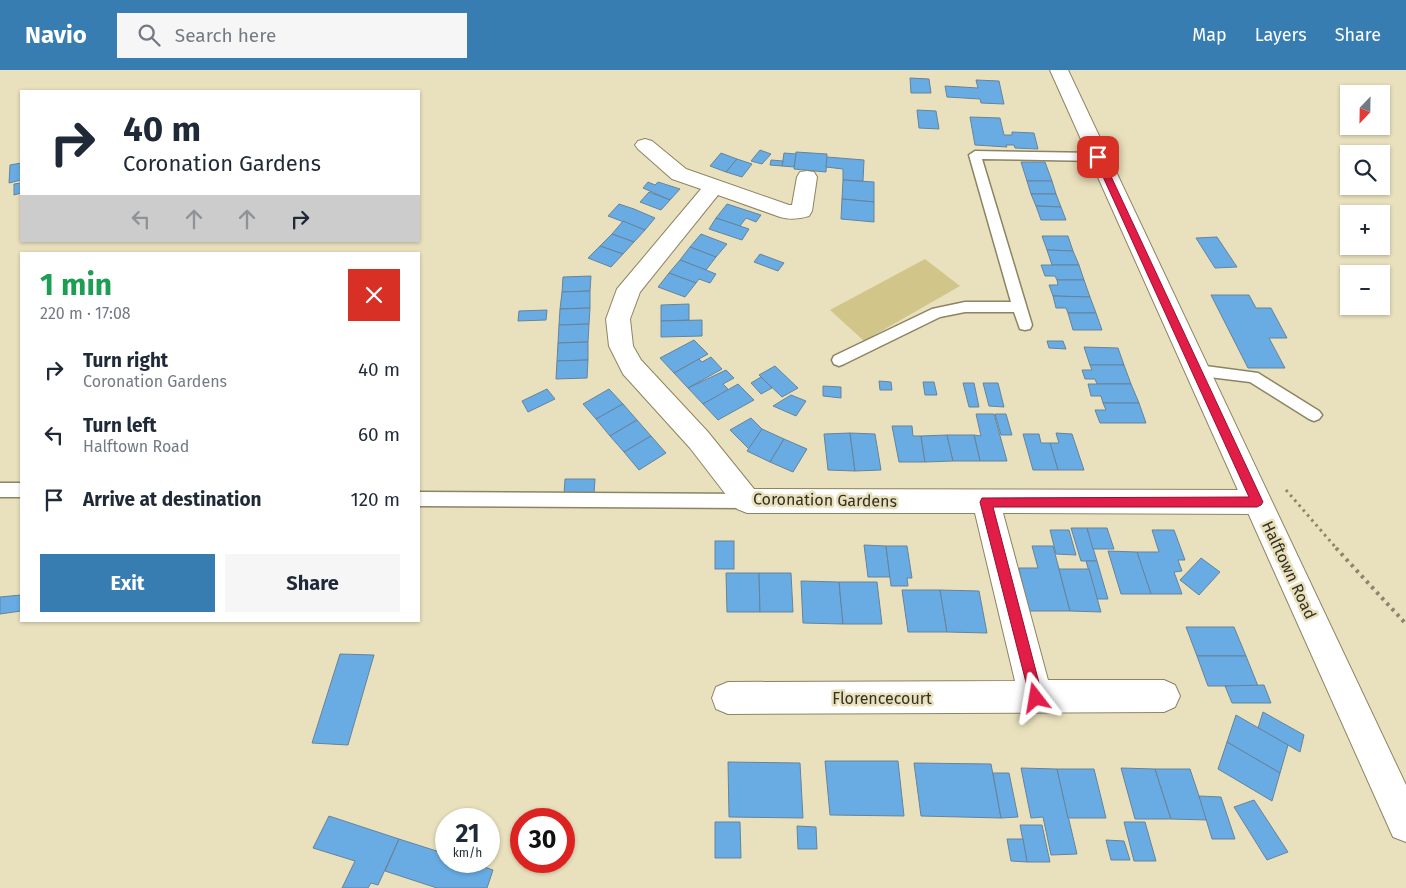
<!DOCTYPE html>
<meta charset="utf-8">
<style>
body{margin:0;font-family:"Fira Sans",sans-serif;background:#f6f6f7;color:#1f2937;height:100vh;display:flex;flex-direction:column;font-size:19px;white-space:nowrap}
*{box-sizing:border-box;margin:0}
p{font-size:16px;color:#747a83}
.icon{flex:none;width:28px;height:28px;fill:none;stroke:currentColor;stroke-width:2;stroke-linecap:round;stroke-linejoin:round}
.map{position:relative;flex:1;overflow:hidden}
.drawer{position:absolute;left:20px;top:182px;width:400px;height:370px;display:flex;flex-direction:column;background:#fff;border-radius:0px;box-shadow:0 1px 4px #0004}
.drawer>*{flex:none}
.banner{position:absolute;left:20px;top:20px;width:400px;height:152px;border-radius:0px;box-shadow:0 1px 4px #0004;background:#fff;color:#1f2937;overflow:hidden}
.needle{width:32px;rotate:202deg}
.fabs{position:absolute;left:1340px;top:15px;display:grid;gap:10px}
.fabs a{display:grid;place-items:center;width:50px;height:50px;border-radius:0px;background:#fff;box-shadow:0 1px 4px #0004;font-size:25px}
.speed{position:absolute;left:435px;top:738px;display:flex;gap:10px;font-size:25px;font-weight:700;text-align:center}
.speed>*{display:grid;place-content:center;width:65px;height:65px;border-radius:50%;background:#fff;box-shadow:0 1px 4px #0004;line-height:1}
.speed small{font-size:12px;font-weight:400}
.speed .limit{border:8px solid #d22;background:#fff;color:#111}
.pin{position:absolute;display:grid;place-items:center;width:42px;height:42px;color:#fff;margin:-21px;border-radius:10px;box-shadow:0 2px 8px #0006}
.me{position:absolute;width:55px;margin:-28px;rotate:346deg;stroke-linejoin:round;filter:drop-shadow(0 0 4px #0008)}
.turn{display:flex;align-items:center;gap:18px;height:105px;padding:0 20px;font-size:22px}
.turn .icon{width:65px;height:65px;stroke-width:2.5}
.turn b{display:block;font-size:35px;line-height:42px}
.lanes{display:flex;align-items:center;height:48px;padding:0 20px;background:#0003;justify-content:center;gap:25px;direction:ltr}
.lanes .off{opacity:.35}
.round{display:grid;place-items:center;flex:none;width:52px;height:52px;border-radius:0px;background:#f6f6f7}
.overview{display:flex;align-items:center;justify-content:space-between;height:85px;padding:0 20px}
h1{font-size:30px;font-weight:700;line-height:38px;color:#1e9e55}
.primary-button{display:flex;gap:10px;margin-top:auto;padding:10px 20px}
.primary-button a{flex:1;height:58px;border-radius:0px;background:#387db2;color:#fff;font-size:20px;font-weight:700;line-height:58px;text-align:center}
.primary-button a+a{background:#f6f6f7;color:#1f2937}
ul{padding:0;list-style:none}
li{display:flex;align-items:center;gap:15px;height:65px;padding:0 20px}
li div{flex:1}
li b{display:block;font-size:19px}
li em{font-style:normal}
header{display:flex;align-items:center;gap:30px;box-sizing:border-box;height:70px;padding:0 25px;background:#387db2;color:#fff}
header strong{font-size:24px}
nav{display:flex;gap:28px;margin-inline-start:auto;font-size:18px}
.search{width:350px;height:45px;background:#f6f6f7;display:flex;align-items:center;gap:12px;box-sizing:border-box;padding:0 18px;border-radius:0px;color:#747a83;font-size:19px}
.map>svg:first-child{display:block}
.green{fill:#d2c589}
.building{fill:#68ace3;stroke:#67839b}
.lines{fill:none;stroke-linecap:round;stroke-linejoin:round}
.service-casing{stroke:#8c8462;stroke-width:3}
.minor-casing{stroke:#8c8462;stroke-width:2}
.tertiary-casing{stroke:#8c8462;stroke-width:2}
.path-far1{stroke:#8a856c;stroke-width:3;stroke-dasharray:2.5 4;stroke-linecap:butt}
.path{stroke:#8a856c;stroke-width:4;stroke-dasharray:3 4.5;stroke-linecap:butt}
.service{fill:#fff;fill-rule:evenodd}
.minor{fill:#fff;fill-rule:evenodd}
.tertiary{fill:#fff;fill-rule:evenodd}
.route{fill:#e11d48;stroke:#92132f}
.labels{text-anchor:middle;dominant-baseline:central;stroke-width:5;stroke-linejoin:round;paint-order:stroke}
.street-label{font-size:16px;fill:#343122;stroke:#e9e1bd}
</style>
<header>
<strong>Navio</strong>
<div class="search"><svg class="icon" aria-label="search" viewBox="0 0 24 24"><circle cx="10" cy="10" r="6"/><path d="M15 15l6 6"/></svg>Search here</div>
<nav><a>Map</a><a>Layers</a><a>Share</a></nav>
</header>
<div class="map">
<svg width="1406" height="818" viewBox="0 0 1406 818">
<rect width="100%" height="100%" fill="#e9e1bd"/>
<polygon class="green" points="925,189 960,216 864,271 830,240"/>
<g class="building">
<polygon points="910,8 929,9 931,23 911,23"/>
<polygon points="976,10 999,11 1004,34 981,33 980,29 947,27 945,16 978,18"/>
<polygon points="917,40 936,41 939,59 919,58"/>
<polygon points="970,47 1000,48 1004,65 1012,65 1012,62 1034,63 1038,79 1015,78 1014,75 1006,75 1007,77 975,75"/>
<polygon points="760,80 771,84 762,94 751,91"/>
<polygon points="796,82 827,84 826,102 794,99"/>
<polygon points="721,83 737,89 726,102 710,96"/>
<polygon points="784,83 796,84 794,97 782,96"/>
<polygon points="827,87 864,90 863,111 843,110 843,99 826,97"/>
<polygon points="737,89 752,94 742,107 726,102"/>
<polygon points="771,90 783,91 782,96 770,95"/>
<polygon points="1021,92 1045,92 1052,111 1027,111"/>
<polygon points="21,93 21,110 9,113 10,95"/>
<polygon points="843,110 874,112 874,132 842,129"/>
<polygon points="1027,111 1052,111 1056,124 1031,124"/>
<polygon points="648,112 655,115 658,112 680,119 670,130 643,118"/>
<polygon points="21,113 21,123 14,125 14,114"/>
<polygon points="649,122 670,130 661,140 640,132"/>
<polygon points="1031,124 1056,124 1061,137 1036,136"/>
<polygon points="842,129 874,132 874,152 841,149"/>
<polygon points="619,134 634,139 655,148 645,160 608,146"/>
<polygon points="727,134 761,145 756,152 746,148 740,156 716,148"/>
<polygon points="1036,136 1061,137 1066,150 1041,150"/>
<polygon points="716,148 749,159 742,170 709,159"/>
<polygon points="623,151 645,160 634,172 612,164"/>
<polygon points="612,164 634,172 623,184 600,176"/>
<polygon points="701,164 727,174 716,187 690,177"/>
<polygon points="1042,166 1068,166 1073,181 1047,180"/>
<polygon points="1217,167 1237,197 1215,198 1196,168"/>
<polygon points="600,176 623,184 611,197 588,188"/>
<polygon points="690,177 716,187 706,200 680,190"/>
<polygon points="1047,180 1073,181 1079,195 1052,195"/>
<polygon points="760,184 784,193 778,201 754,192"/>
<polygon points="680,190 706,200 716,204 710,213 699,209 696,213 669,203"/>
<polygon points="1041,195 1079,195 1084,210 1057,210 1055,206 1045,206"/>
<polygon points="669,203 696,213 685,227 658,217"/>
<polygon points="591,206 590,221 562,222 563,207"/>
<polygon points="1057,210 1084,210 1090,227 1053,226 1049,215 1058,215"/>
<polygon points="590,221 590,238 560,239 562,222"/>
<polygon points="1211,225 1249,225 1256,238 1271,238 1287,268 1269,268 1285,298 1248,298"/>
<polygon points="1053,226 1090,227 1096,243 1068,243 1066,238 1056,238"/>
<polygon points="689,234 689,250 661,251 661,235"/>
<polygon points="590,238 589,254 559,255 560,239"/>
<polygon points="547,240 546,250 518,251 519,241"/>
<polygon points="1068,243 1096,243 1102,260 1073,260"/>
<polygon points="702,250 702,266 661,267 661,251"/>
<polygon points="589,254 588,272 558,273 559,255"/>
<polygon points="694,270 708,284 674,303 660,288"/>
<polygon points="1047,271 1063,271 1066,279 1049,278"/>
<polygon points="588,272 588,290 557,291 558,273"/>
<polygon points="1084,277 1118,278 1124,295 1090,295"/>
<polygon points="711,287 722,299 688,318 674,303 699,289 702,292"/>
<polygon points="588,290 587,308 556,309 557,291"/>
<polygon points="1090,295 1124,295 1131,314 1097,314 1095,309 1085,309 1082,300 1092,300"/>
<polygon points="775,296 798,318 782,327 759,305"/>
<polygon points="726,300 734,308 723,314 729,320 703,334 688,318"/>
<polygon points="761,307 772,318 761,324 751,313"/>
<polygon points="879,311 891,312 892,320 880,320"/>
<polygon points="923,312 934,312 937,325 925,325"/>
<polygon points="963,313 974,313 979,337 969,337"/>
<polygon points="983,313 998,313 1004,337 989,336"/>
<polygon points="738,314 754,330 718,350 703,334"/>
<polygon points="1088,314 1131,314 1139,333 1103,333 1101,326 1091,326"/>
<polygon points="823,316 841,317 841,328 823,326"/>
<polygon points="547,319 555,329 528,342 522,331"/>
<polygon points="609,319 623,334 596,349 583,334"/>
<polygon points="791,325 806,331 796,346 773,336"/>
<polygon points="1103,333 1139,333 1146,353 1100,353 1095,340 1106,340"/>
<polygon points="623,334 637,350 610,366 596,349"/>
<polygon points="976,344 994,344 1007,391 980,391 974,365 981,366"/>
<polygon points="995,344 1006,344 1012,365 1001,365"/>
<polygon points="751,348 762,359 749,379 730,360"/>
<polygon points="637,350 651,366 624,382 610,366"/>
<polygon points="892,356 912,356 913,366 921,366 925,392 899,392"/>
<polygon points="762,359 784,369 770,392 747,381"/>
<polygon points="850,363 855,401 828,400 824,364"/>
<polygon points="850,363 875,364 881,400 855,401"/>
<polygon points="1056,363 1072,364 1084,400 1058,400 1050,373 1059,373"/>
<polygon points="1023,364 1039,364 1041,373 1050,373 1058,400 1033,400"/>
<polygon points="947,365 953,391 925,392 921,366"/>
<polygon points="947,365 974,365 980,391 953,391"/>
<polygon points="651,366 666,383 639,400 624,382"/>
<polygon points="784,369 807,379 793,402 770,392"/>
<polygon points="565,409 595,409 594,424 564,424"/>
<polygon points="1071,458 1087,458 1097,491 1081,491"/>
<polygon points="1087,458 1107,458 1114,479 1093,479"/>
<polygon points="1050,460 1069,460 1076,485 1056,484"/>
<polygon points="1152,460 1174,460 1185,490 1178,490 1182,501 1174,502 1182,524 1151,524 1137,482 1159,482"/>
<rect x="715" y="471" width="19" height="28"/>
<polygon points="864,475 886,476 890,507 868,507"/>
<polygon points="886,476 907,476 912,508 907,508 908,516 891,516"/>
<polygon points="1032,476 1053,476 1070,541 1028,541 1019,498 1038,498"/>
<polygon points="1108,481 1137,482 1151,524 1121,524"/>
<polygon points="1201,488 1220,502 1199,525 1180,510"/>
<polygon points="1086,491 1097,491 1108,529 1097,529"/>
<polygon points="1059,499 1089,499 1101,542 1070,541"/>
<polygon points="726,503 759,503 760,542 727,542"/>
<polygon points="759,503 791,503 793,542 760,542"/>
<polygon points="801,511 839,512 843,554 803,553"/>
<polygon points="839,512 877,512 882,554 843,554"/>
<polygon points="902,520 940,520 947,562 908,562"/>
<polygon points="940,520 979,521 987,563 947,562"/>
<polygon points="21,525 21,541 0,544 0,527"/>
<polygon points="1186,557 1234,557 1246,586 1197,586"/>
<polygon points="340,584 374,585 348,675 312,673"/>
<polygon points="1197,586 1246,586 1258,616 1208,616"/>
<polygon points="1264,615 1271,633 1232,633 1225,616"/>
<polygon points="1263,642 1304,665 1300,682 1258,658"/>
<polygon points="1236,645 1288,675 1280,703 1227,672"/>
<polygon points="1227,672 1280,703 1272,731 1218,699"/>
<polygon points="825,691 898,691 904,746 830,745"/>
<polygon points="728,692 800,693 803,748 729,747"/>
<polygon points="914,693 991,694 1001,748 921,746"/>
<polygon points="1021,698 1057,699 1077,784 1051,785 1043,747 1031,748"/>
<polygon points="1121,698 1155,699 1171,749 1135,749"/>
<polygon points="1057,699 1094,699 1106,748 1068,748"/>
<polygon points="1155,699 1190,699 1207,750 1171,749"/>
<polygon points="993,703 1009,703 1018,747 1001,748"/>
<polygon points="1199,726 1221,727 1235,769 1212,769"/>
<polygon points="1254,730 1288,782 1267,790 1234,737"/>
<polygon points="329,746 399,769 378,815 371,813 368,818 342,818 355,791 313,778"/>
<polygon points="715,752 740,752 741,788 715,788"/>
<polygon points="1124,752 1145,752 1156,791 1134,791"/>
<polygon points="1020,755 1042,755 1050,792 1027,792"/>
<polygon points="797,756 816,757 817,779 798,779"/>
<polygon points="399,769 446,784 446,791 467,791 493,800 487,818 437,818 385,801"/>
<polygon points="1007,769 1023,769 1027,792 1011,791"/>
<polygon points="1106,770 1124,771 1130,790 1111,790"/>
</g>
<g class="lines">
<defs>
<g id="service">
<polygon points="975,81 1098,83 1104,87 1098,91 982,89 1032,255 1030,259 1025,260 1020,259 1014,242 965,242 940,247 844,294 839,296 834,294 832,290 834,286 932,239 965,232 1011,232 969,85"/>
<polygon points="1198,295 1258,303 1319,341 1322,345 1319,349 1314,351 1309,349 1250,312 1193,305 1191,301 1193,297"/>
<rect x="0" y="413" width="21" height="14"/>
<polygon points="419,422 747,424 753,426 755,431 753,436 747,438 419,436"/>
</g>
<path id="minor" d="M645,69L652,71L686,99L789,135H792L797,107L800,102L807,101L814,102L817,107L812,141L809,146C799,149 790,150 780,147L718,125L640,222L630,249L633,276L641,290L708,362L754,419L1257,420L1267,424L1271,432L1267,440L1257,444L1003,443L1048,610H1164L1175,615L1180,626L1175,637L1164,642L728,644L716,639L712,628L716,617L728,612L1015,611L975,443H747L737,439L690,378L623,304L609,276L606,249L617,219L701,119L672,109L638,79L635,75L638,71Z"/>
<polygon id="tertiary" points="1050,0 1068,0 1406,715 1406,772 1393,767"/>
</defs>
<use href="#service" class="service-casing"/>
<use href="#minor" class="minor-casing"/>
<use href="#tertiary" class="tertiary-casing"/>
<polyline class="path-far1" points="1286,420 1337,479"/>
<polyline class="path" points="1336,478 1406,554"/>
<use href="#service" class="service"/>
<use href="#minor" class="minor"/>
<use href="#tertiary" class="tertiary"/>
</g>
<polygon class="route" points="1095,85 1102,87 1263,432 1261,435 1257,437 993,437 1043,628 1041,632 1036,634 1032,632 1030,628 980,432 982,428 1249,427 1094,87"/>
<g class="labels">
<g class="street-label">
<text transform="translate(825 430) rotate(1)">Coronation Gardens</text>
<text transform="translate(1289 500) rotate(65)">Halftown Road</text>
<text x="882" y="628">Florencecourt</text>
</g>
</g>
</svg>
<div class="fabs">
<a><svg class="needle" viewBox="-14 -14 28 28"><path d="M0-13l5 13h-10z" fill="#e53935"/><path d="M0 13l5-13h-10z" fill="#747a83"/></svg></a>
<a><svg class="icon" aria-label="search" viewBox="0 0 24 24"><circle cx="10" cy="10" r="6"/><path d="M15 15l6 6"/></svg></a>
<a>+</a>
<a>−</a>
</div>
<div class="speed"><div>21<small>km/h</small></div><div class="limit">30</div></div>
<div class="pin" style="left:1098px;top:87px;background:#d93025"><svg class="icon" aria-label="arrive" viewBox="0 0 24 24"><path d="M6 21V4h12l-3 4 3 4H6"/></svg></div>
<svg class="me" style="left:1036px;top:628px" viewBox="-20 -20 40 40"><path d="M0-17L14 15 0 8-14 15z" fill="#e11d48" stroke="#fff" stroke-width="4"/></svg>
<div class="banner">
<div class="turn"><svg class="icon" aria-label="right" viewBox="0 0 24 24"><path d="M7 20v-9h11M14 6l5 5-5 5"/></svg><div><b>40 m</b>Coronation Gardens</div></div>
<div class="lanes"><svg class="icon off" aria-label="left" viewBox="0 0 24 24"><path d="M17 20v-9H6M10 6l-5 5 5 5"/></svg><svg class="icon off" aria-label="ahead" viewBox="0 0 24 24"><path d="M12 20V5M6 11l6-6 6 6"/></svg><svg class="icon off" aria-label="ahead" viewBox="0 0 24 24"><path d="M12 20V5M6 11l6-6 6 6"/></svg><svg class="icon" aria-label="right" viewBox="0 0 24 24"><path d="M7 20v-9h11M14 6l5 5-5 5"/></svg></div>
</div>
<section class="drawer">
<div class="overview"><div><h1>1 min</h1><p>220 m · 17:08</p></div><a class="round" style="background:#d93025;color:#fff"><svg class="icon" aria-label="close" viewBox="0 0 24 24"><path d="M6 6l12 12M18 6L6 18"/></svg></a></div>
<ul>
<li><svg class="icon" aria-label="right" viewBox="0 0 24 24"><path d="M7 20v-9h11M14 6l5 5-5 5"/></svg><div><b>Turn right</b><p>Coronation Gardens</p></div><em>40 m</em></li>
<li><svg class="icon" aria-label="left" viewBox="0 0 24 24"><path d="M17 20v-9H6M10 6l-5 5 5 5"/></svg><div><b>Turn left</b><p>Halftown Road</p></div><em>60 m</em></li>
<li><svg class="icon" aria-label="arrive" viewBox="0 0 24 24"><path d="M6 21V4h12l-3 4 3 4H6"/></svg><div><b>Arrive at destination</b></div><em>120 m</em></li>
</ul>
<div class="primary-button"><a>Exit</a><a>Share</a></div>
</section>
</div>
